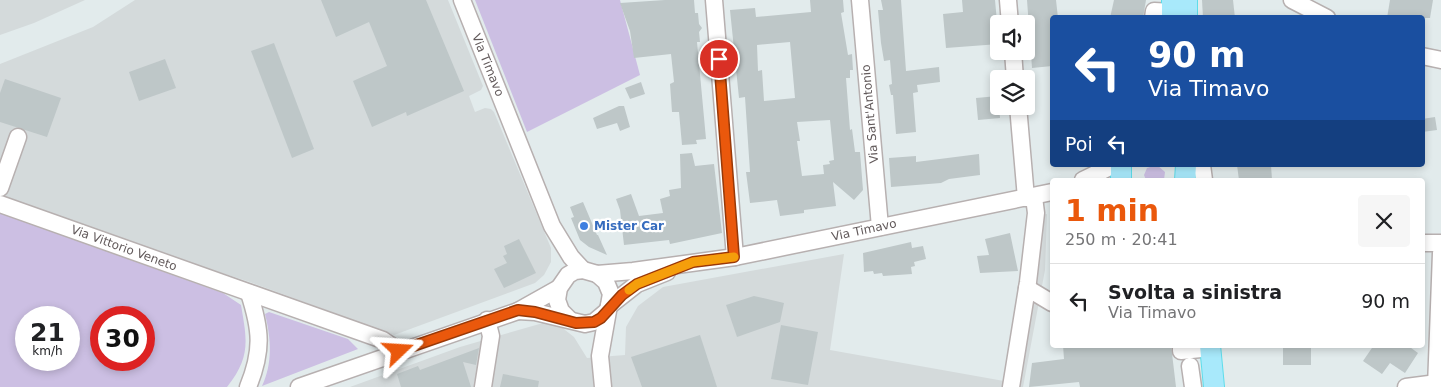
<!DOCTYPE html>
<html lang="it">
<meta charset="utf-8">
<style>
body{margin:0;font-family:"DejaVu Sans",sans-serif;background:#f6f6f6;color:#202124;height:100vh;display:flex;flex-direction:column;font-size:19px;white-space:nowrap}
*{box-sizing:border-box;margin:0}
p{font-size:16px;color:#757577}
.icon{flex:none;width:28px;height:28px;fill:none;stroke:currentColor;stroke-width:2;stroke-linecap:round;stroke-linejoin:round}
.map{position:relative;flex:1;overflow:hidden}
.side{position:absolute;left:1050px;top:178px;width:375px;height:170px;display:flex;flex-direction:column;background:#fff;border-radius:5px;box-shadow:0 2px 8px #0003}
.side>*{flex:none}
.banner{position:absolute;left:1050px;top:15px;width:375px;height:152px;border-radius:5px;box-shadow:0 2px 8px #0003;background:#1a4fa0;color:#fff;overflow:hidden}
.controls{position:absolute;left:990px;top:15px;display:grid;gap:10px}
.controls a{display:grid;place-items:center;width:45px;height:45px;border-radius:5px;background:#fff;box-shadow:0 2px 8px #0003;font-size:25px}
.speed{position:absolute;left:15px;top:306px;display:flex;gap:10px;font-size:25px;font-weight:700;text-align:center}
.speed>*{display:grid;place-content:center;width:65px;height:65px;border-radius:50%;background:#fff;box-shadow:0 2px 8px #0003;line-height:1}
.speed small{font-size:12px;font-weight:400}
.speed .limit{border:8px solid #d22;background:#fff;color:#111}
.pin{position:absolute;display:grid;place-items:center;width:42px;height:42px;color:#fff;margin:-21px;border:2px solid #fff;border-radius:50%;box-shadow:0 1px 5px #0007}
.me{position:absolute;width:55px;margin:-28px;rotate:70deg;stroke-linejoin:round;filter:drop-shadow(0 0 4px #0008)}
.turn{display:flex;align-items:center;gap:18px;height:105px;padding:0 15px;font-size:22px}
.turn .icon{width:65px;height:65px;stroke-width:2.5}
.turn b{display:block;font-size:35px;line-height:42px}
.then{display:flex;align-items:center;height:48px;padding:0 15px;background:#0003;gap:10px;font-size:19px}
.round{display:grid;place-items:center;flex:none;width:52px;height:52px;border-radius:5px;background:#f6f6f6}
.summary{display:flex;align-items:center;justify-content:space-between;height:85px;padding:0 15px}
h1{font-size:30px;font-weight:700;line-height:38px;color:#ea580c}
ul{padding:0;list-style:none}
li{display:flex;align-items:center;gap:15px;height:75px;padding:0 15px;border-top:1px solid #e0e0e0}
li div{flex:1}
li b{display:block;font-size:19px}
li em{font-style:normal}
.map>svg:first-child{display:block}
.industrial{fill:#d4dadb}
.green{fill:#ccbfe3;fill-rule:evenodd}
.building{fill:#bec7c8;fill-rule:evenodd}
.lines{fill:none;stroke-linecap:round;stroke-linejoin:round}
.minor-casing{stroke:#b7b0b0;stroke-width:19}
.major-casing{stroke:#5dddea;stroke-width:22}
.minor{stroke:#fff;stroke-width:16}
.major{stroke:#a8e9fb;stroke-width:20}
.route-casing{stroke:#983908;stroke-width:12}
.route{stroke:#ea580c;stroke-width:9}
.slow{stroke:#f59e0b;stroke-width:9}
.shop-dot{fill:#3f7fe0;stroke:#fff;stroke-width:2}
.labels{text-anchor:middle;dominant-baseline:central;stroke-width:4.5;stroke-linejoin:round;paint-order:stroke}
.street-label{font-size:12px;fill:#625a5b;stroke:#fff}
.shop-label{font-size:12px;font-weight:bold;fill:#366cbe;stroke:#fff;text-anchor:start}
</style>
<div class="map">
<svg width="1441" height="387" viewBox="0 0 1441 387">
<rect width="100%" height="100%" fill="#e2ebec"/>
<g class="industrial">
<polygon points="0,0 85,0 34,23 0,35"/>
<polygon points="135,0 448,0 483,86 481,90 469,96 475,112 485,108 491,109 494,112 551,248 551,262 544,275 535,283 394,335 247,281 69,224 0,198 0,64 93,27"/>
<polygon points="1047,214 1045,270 1023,387 350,387 460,347 543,323 560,326 574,337 587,358 625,355 626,327 638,306 663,287 844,254 830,350 1004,381 1023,277 1026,218"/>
</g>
<g class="green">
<polygon points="475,0 620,0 640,75 527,132"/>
<polygon points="1157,165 1165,172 1164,180 1146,180 1144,175 1147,168"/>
<path d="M0,213L223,293L241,305C247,340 251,357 227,387H0ZM26,318H69V360H26ZM101,318H144V360H101Z"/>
<path d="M269,312L348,339L358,349L262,386C273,363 271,338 265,314Z"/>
</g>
<g class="building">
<polygon points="321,0 426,0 464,91 407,116 406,112 372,127 353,81 387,66 369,22 336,37"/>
<polygon points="665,0 694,0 695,13 698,13 699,24 702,28 699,32 700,42 697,42 706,139 696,140 697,144 682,145 679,112 672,112 670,84 674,82 671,54 634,58 630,31 620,3"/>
<path d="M810,0H843L844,12L841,13L848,55L852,54L853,70H850V78H846L850,130L852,129L855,152H860L863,190L854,200L833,182L836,206L804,210V213L780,216L777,200L750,203L746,172H750L745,97L739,98L730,10L755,8L756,17L811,12ZM790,42L795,98L764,101L762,70L758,71L757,45ZM830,120L834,160L829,161L830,164L823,165L824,174L802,176L797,141H800L797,122Z"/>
<polygon points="881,0 901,0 906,71 939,67 940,82 917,85 918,92 913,93 916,132 896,134 893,95 891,95 889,85 892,84 890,60 884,61 881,43 878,10 883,10"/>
<polygon points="962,0 995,0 999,44 946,48 943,14 963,12"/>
<polygon points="1027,0 1056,0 1058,18 1052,18 1052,66 1032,68"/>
<polygon points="1114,0 1146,0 1143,18 1110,18"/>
<polygon points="1202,0 1233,0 1235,18 1203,18"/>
<polygon points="1390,0 1433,0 1430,18 1387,18"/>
<polygon points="274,43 314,149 292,158 251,51"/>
<polygon points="165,59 176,88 139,101 129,72"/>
<polygon points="5,79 61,98 47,137 0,122 0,93"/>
<polygon points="641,82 645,94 630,99 625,88"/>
<polygon points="998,96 1000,118 978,120 976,98"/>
<polygon points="619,106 624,106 630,127 620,131 617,123 597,129 593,118"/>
<polygon points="1435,117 1437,130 1422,132 1422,119"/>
<polygon points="692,153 695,166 714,164 722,233 670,244 669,240 624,245 620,210 616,199 631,194 639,216 663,213 660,199 670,196 669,190 681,188 680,154"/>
<polygon points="979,154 980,175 949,179 941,183 891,187 889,158 916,156 916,162"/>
<polygon points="1237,165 1271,165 1272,180 1239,180"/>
<polygon points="583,202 597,235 598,235 607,255 589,247 580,240 571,218 574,217 570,207"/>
<polygon points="1010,233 1018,271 980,273 977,256 989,255 985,239"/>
<polygon points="519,239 536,273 504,288 494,269 507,263 503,256 507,254 504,246"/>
<polygon points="911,242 912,248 923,246 926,259 914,262 915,266 911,267 912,274 883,276 882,273 874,274 873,271 864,272 863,253"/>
<polygon points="754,296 784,303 780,322 737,337 726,305"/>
<polygon points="781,325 818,332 808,385 771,379"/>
<polygon points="700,335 717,387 642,387 631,357"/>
<polygon points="1063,345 1171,345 1176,387 1080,387 1079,382 1029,387 1032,363 1064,359"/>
<rect x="1283" y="345" width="28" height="20"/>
<polygon points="1374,345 1407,345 1418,353 1405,373 1390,363 1382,374 1363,361"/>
<polygon points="479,348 476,365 463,362 471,387 401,387 397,374 418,366 420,370"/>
<polygon points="503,374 539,381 538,387 500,387"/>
</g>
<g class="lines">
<defs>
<g id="minor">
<polyline points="462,0 552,226 571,257 583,270"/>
<polyline points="714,0 735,257"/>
<polyline points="860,0 880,227"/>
<polyline points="1008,0 1010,24"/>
<polyline points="1292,0 1327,18"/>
<polyline points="1153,18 1154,11 1172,12"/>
<polyline points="1013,51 1015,79"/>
<polyline points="1422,56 1441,60"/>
<polyline points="1018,106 1026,198"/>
<polyline points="1202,165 1204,180"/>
<polyline points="1083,180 1114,165"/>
<polyline points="0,188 18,137"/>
<polyline points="0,204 383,340 399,351"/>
<polyline points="1422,243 1441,243"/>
<polyline points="597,274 606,282 611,294 600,356 603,387"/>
<polyline points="1027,288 1052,303"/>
<polyline points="609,306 637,284 667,272"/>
<polyline points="518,311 535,312 585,324 594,322 607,311"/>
<polyline points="569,319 561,311 557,300 559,288 568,275 575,271 583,270 597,274 633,271 735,257 1052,192"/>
<polyline points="1181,345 1181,351 1211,348"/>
<polyline points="1190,366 1193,387"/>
<path d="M248,387C263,350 261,330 249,293"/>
<polyline points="299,387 518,311 559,288"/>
<polyline points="483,387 491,336 487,320"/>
<polyline points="1011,387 1028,282 1036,213 1034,197"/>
<polyline points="1406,387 1437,383"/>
<polyline points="1436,387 1441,253"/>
</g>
<g id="major">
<polyline points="1172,0 1172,18"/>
<polyline points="1187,0 1187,18"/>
<polyline points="1121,165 1121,180"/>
<polyline points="1185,180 1186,165"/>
<polyline points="1210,345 1214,387"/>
</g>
</defs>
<use href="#minor" class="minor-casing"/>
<use href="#major" class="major-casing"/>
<use href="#minor" class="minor"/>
<use href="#major" class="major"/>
</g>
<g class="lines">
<defs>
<polyline id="route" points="399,351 518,310 535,312 576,323 594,322 601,318 622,295 637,284 693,262 734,257 719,59"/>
</defs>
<use href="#route" class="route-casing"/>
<use href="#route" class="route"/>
<polyline class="slow" points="629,290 637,284 693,262 734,257"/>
</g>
<circle class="shop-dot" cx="584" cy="226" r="5"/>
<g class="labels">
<g class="street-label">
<text transform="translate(488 65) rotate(68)">Via Timavo</text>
<text transform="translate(870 114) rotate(-95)">Via Sant'Antonio</text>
<text transform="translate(864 230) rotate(-12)">Via Timavo</text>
<text transform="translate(124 248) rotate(20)">Via Vittorio Veneto</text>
</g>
<g class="shop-label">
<text x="594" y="226">Mister Car</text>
</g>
</g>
</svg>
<div class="controls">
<a><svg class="icon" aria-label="sound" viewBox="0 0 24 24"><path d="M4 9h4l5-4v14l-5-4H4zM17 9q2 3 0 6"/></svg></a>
<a><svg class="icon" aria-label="layers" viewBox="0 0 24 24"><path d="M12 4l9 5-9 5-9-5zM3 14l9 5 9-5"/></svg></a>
</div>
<div class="speed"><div>21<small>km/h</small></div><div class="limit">30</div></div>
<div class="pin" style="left:719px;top:59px;background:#d93025"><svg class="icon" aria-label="arrive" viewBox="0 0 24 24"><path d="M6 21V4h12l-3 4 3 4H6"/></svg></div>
<svg class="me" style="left:399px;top:351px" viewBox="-20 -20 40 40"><path d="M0-17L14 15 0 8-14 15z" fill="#ea580c" stroke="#fff" stroke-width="4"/></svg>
<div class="banner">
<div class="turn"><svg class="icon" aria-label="left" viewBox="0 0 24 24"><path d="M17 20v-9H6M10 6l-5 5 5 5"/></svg><div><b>90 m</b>Via Timavo</div></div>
<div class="then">Poi<svg class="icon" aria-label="left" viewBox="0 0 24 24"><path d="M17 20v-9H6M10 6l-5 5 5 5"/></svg></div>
</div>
<section class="side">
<div class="summary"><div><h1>1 min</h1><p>250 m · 20:41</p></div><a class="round"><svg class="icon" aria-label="close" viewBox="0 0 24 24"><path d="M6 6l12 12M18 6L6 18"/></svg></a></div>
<ul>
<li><svg class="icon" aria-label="left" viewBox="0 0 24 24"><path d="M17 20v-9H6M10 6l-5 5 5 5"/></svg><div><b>Svolta a sinistra</b><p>Via Timavo</p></div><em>90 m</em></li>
</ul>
</section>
</div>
